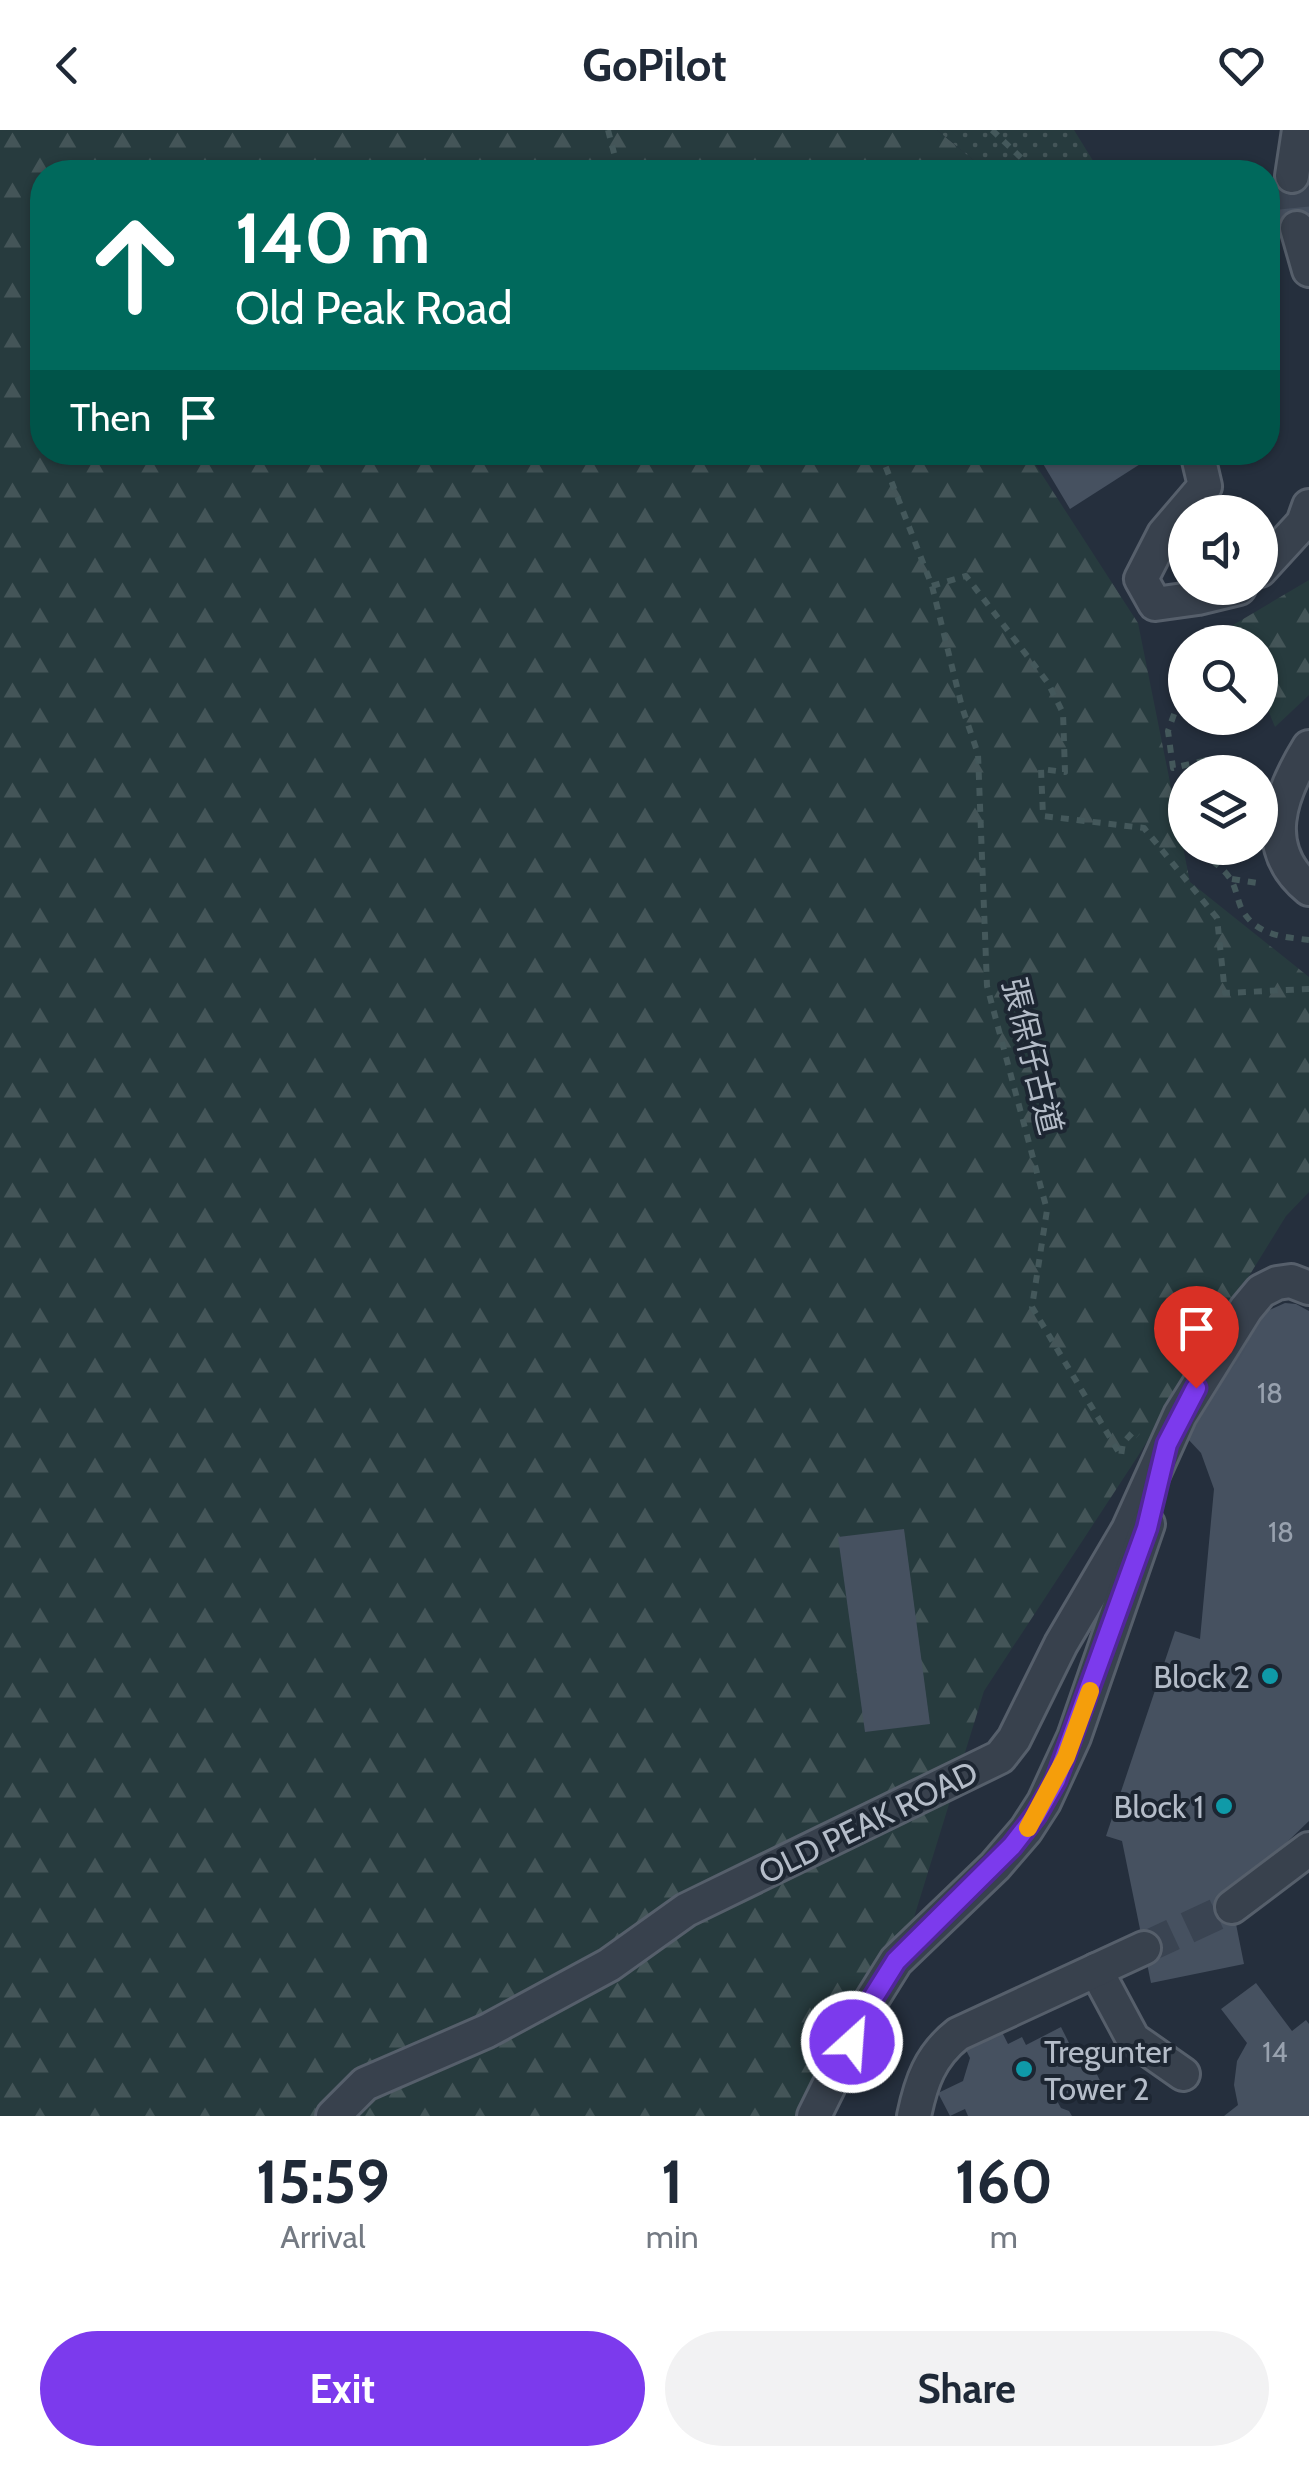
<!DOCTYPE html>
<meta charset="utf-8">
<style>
body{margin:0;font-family:Cabin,"Noto Sans TC",sans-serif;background:#f2f2f3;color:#1f2937;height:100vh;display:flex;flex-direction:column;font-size:38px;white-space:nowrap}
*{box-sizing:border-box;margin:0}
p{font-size:32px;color:#747a83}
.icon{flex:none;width:55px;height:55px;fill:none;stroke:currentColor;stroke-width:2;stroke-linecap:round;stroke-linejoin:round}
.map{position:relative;height:1986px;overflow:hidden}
.panel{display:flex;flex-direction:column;background:#fff;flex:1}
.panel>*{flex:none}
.banner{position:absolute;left:30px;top:30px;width:1250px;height:305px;border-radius:40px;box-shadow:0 2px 8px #0004;background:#00695c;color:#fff;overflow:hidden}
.buttons{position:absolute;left:1168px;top:365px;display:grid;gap:20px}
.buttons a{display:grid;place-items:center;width:110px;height:110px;border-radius:50%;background:#fff;box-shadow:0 2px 8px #0004;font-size:50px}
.pin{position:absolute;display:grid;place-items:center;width:85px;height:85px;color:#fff;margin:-102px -42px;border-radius:50% 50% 50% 0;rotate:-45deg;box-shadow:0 0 10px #0007}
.pin .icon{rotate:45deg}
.me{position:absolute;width:110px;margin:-55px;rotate:26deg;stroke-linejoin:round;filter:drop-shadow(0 0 8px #0008)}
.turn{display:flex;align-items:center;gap:35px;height:210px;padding:0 40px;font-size:45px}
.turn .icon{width:130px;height:130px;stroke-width:2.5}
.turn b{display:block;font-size:70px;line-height:85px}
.then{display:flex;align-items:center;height:95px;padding:0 40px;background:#0003;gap:20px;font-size:38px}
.eta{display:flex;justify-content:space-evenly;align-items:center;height:170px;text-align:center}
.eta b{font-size:60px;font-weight:800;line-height:70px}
.primary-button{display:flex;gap:20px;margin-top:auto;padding:20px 40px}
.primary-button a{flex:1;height:115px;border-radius:60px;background:#7c3aed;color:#fff;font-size:40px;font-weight:800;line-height:115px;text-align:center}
.primary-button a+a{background:#f2f2f3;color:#1f2937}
header{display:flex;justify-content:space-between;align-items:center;height:130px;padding:0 40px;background:#fff;font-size:45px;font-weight:800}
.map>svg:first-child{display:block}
.forest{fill:url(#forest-firs)}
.park{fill:url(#park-dots)}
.building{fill:#465160}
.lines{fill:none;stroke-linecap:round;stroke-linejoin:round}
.minor-tunnel{stroke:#3a4452;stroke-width:32;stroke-dasharray:32 16;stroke-linecap:butt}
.minor-casing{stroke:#565f6b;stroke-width:38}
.path{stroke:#44585b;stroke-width:6;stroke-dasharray:8 8;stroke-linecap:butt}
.minor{stroke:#38414d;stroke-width:32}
.route-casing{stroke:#51269a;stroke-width:25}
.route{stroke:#7c3aed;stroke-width:18}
.slow{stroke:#f59e0b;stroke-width:18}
.culture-dot{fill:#0f9aa8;stroke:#1d2632;stroke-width:4}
.labels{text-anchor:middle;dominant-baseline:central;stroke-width:8;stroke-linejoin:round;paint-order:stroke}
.number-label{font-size:28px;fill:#98a1ae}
.street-label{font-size:32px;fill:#b4bcc8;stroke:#1d2632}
.poi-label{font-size:32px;fill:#b4bcc8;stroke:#1d2632;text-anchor:end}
</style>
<header><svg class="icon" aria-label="back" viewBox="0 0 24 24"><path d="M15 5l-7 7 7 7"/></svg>GoPilot<svg class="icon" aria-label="heart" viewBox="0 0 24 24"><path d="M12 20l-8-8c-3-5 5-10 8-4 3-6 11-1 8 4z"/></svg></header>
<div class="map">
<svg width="1309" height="1986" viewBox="0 0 1309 1986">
<defs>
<pattern id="forest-firs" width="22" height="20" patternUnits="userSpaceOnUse" patternTransform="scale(2.5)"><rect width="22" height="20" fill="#273b3e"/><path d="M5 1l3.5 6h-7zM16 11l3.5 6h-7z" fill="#445558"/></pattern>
<pattern id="park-dots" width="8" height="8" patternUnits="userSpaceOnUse" patternTransform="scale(2.5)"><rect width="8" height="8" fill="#273b3e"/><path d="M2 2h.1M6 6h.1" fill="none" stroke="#445558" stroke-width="1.8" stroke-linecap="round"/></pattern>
</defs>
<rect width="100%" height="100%" fill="#252f3d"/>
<g class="forest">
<polygon points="0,0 937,0 988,42 42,42 42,322 1028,323 1138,493 1190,752 1309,847 1309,1062 1286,1086 1138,1326 984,1561 903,1823 833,1986 0,1986"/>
<polygon points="1309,450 1309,565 1275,597 1260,560 1260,512 1241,512 1233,495"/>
</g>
<polygon class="park" points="937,0 1074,0 1100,42 988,42"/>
<g class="building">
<polygon points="1309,43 1309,96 1274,102 1268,50"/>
<polygon points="1036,322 1159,322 1070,379"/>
<polygon points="1285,1173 1296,1174 1309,1181 1309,1691 1258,1740 1229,1759 1244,1834 1151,1853 1122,1711 1106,1706 1175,1501 1200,1509 1214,1359 1201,1323 1187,1308 1261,1190 1267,1181"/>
<polygon points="904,1399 930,1594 865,1602 838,1407"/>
<polygon points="1256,1853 1292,1901 1306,1890 1309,1894 1309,1986 1224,1986 1238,1975 1234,1955 1237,1931 1247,1913 1221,1879"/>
<polygon points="1061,1897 1083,1941 1093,1936 1103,1957 1100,1965 1086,1960 1074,1967 1065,1964 1056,1969 1061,1978 1069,1981 1072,1986 968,1986 965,1979 950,1986 938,1963 963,1951 970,1928 958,1904 1001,1900 1008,1914 1022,1907 1026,1915"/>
</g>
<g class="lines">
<g class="minor-tunnel">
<polyline points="1292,46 1297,98"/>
<polyline points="1144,1818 1232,1777"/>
</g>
<defs>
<g id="minor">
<polyline points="1292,46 1299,0"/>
<polyline points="1297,98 1309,140"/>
<polyline points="1197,322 1205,356 1164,404 1141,449 1155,474 1198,468 1239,458"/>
<polyline points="1260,440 1303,393 1309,376"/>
<path d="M1309,617C1280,664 1259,718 1309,759"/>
<polyline points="1232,1777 1309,1719"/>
<polyline points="1096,1840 1133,1909 1183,1944"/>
<polyline points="333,1986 365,1954 487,1901 609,1835 686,1780 1000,1627 1014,1609 1061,1514 1128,1400 1180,1285 1246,1179 1261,1161 1277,1153 1291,1151 1309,1158"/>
<polyline points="814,1986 871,1871 896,1831 995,1736 1026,1700 1044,1672 1074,1607 1148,1394"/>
<path d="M914,1986C921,1952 930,1926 958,1904L1144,1818"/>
</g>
</defs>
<use href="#minor" class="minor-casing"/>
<g class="path">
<polyline points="608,0 619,42"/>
<polyline points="992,0 1036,42"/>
<polyline points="880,322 932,456 962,577 978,624 987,856 1047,1080 1032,1177 1121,1326 1123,1313 1133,1302 1138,1306"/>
<polyline points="932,456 966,446 1048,553 1063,583 1065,642 1041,639 1043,686 1144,698 1217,788 1225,863 1309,859"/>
<polyline points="1185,554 1168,601 1173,638 1207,630 1204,642"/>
<path d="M1203,718C1208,731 1221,735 1229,747C1237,757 1237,773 1244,783C1259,806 1285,807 1309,810"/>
<polyline points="1232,749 1263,754"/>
</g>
<use href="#minor" class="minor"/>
</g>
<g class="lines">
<defs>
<polyline id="route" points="852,1912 871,1871 896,1831 1012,1716 1036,1685 1056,1650 1147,1398 1167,1314 1196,1258"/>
</defs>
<use href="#route" class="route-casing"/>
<use href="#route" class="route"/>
<polyline class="slow" points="1028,1698 1066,1627 1090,1561"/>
</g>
<g class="culture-dot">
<circle cx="1270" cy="1546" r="10"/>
<circle cx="1224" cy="1676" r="10"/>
<circle cx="1024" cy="1939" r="10"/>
</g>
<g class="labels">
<g class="number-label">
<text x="1270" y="1263">18</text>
<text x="1281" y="1402">18</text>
<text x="1275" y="1922">14</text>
</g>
<g class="street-label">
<text transform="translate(1033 926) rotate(76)">張保仔古道</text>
<text transform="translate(868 1692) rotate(-26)">OLD PEAK ROAD</text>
</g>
<g class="poi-label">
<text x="1250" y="1546">Block 2</text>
<text x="1204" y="1676">Block 1</text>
<text x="1044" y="1921" text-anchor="start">Tregunter<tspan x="1044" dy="37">Tower 2</tspan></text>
</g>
</g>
</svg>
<div class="buttons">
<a><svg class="icon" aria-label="sound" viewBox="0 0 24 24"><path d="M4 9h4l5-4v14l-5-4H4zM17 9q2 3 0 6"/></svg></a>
<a><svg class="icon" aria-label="search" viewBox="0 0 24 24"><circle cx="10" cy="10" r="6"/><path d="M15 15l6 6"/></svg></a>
<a><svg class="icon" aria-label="layers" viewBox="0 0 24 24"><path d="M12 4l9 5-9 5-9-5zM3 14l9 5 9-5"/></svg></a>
</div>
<div class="pin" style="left:1196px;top:1258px;background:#d93025"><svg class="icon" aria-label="arrive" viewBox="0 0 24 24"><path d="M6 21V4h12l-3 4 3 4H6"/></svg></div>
<svg class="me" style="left:852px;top:1912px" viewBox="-20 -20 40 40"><circle r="17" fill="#7c3aed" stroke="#fff" stroke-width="3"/><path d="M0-11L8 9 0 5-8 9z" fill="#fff"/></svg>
<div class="banner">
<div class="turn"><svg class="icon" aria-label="ahead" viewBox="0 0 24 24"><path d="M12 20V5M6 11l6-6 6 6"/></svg><div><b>140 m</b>Old Peak Road</div></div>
<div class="then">Then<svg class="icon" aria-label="arrive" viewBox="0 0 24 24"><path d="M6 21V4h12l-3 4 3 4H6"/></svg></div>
</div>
</div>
<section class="panel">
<div class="eta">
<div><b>15:59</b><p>Arrival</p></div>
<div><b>1</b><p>min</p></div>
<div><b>160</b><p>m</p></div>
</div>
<div class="primary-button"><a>Exit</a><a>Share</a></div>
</section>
